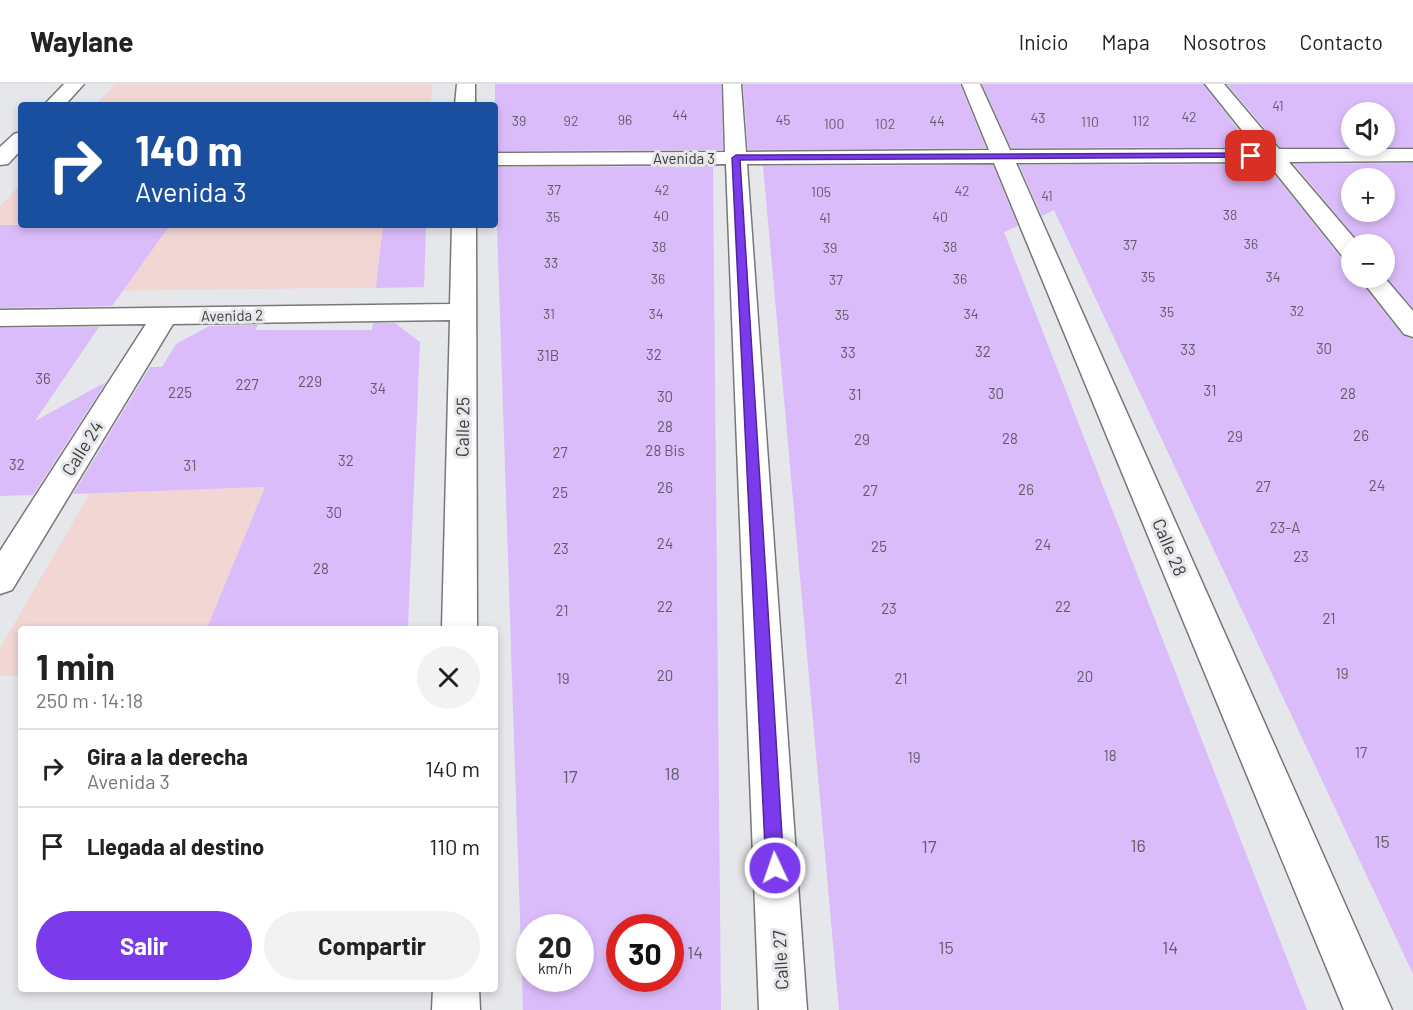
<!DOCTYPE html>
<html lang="es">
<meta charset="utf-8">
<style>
body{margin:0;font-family:Barlow,sans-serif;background:#f2f2f2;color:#222;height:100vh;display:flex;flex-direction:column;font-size:22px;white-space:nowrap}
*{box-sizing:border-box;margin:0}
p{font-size:20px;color:#767676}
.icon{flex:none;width:33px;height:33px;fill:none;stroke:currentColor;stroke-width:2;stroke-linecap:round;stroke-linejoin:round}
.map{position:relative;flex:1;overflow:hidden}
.sheet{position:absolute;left:18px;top:542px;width:480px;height:366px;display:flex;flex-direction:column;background:#fff;border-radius:6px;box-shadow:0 3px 9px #0003}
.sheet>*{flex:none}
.guide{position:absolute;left:18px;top:18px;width:480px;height:126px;border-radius:6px;box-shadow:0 3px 9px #0003;background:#1a4fa0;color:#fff;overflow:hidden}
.controls{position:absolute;left:1341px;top:18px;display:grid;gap:12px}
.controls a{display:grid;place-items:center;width:54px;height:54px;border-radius:50%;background:#fff;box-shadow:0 3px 9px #0003;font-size:30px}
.speed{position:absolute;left:516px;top:830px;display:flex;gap:12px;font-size:30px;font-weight:700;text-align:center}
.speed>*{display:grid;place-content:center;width:78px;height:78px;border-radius:50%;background:#fff;box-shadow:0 3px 9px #0003;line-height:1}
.speed small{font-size:15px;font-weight:400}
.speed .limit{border:9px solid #d22;background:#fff;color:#111}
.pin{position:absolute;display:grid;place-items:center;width:51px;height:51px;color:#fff;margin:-26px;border-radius:12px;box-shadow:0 3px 9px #0006}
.me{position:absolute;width:66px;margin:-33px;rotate:357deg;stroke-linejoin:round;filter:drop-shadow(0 0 4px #0008)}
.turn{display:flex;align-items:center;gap:21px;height:126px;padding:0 18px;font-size:27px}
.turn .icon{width:78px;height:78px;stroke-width:2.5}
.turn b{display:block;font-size:42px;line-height:51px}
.round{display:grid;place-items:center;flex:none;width:63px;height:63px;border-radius:32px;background:#f2f2f2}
.head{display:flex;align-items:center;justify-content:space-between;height:102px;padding:0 18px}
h1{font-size:36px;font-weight:700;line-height:45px}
.cta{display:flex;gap:12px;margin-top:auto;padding:12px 18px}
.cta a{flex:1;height:69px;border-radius:36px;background:#7c3aed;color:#fff;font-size:24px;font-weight:700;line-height:69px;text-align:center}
.cta a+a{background:#f2f2f2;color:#222}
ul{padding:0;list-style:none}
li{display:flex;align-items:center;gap:18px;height:78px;padding:0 18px;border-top:2px solid #e0e0e0}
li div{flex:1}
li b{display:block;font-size:22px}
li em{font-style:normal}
header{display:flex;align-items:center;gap:36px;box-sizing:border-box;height:84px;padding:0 30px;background:#fff;border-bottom:2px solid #e0e0e0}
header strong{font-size:28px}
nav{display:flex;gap:33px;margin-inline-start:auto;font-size:21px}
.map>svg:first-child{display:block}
.education{fill:#f1d6d4}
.building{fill:#dbbcfa;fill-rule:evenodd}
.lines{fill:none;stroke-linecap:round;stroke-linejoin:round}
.minor-casing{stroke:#77777a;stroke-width:3}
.tertiary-casing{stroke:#77777a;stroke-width:3}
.minor{fill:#fff;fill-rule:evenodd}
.tertiary{fill:#fff;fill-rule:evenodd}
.route{fill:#7c3aed;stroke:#51269a;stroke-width:1.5}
.labels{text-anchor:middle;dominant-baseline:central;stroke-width:6;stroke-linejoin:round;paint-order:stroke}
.far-number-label{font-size:14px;fill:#645c6c}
.far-street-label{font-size:15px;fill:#3c3c3d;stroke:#e6e7ea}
.number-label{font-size:15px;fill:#645c6c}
.street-label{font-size:18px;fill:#3c3c3d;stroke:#e6e7ea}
.near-number-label{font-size:18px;fill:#645c6c}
</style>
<header>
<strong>Waylane</strong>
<nav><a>Inicio</a><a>Mapa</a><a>Nosotros</a><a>Contacto</a></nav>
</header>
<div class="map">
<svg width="1413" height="926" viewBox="0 0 1413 926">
<rect width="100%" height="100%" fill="#e6e7ea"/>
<g class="education">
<polygon points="115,0 432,0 431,21 95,21"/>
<polygon points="21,100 21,141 426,141 424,203 0,208 0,122"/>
<polygon points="265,403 207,544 21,544 21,591 0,592 0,564 90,409"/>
</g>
<g class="building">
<polygon points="495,0 721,0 723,66 495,67"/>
<polygon points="743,0 960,0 986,64 748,66"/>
<polygon points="982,0 1203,0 1252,63 1011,64"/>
<path d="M1227,0H1413V63H1280ZM1352,28H1384V62H1352Z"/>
<path d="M1413,79V224L1384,191V160H1361L1294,80ZM1352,94H1384V128H1352Z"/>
<polygon points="1266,80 1341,174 1352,177 1352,194 1358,194 1402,251 1413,255 1413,890 1054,126 1042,132 1019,81"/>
<polygon points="993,81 1018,142 1004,148 1307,926 839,926 763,82"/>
<path d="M721,82L713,83L721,926H523L495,83ZM530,843H580V894H530ZM620,843H670V894H620Z"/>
<polygon points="0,141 170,141 112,222 0,224"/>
<polygon points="383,141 426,141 424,203 376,204"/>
<polygon points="373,239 395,239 420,258 408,544 207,544 265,403 73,410 150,283 162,283 176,260 209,242 258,241 255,246 372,246"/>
<polygon points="99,243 35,337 106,298 33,411 0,412 0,244"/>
</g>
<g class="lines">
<defs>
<g id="minor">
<polygon points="457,0 475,0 475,21 455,21"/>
<polygon points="723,0 741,0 746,68 989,66 962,0 980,0 1010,66 1257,65 1205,0 1224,0 1279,65 1413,65 1413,77 1289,78 1359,160 1352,160 1352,175 1343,173 1267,78 1016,79 1392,926 1344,926 994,79 747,80 807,926 759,926 726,80 495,81 495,69 725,68"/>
<polygon points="452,141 476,141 477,544 442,544 450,236 173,240 12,506 0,510 0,467 146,240 0,242 0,226 450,220"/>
<polygon points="1384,193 1413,227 1413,253 1404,250 1360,194"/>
<polygon points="433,904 479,904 480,926 432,926"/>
</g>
<g id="tertiary">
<polygon points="64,0 84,0 65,21 44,21"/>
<polygon points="21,48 21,66 8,80 0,81 0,63 14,50"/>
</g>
</defs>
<use href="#minor" class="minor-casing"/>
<use href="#tertiary" class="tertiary-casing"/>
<use href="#minor" class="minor"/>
<use href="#tertiary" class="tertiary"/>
</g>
<polygon class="route" points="1251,69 1254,70 1254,73 740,76 784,784 781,790 775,793 769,790 766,784 732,74 736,71"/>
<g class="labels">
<g class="far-number-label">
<text x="1278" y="21">41</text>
<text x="680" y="30">44</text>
<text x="1189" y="32">42</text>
<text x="1038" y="33">43</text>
<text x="625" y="35">96</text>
<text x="783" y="35">45</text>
<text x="519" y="36">39</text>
<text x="571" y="36">92</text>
<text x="937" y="36">44</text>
<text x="1141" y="36">112</text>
<text x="1090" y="37">110</text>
<text x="834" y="39">100</text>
<text x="885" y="39">102</text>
<text x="554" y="105">37</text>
<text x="662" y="105">42</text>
<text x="962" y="106">42</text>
<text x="821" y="107">105</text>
<text x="1047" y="111">41</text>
<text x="1230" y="130">38</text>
<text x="661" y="131">40</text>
<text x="553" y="132">35</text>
<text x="940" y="132">40</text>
<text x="825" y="133">41</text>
<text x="1251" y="159">36</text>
<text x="1130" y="160">37</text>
<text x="659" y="162">38</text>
<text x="950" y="162">38</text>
<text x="830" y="163">39</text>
<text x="551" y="178">33</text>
<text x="1148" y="192">35</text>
<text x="1273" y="192">34</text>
<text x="658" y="194">36</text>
<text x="960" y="194">36</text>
<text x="836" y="195">37</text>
<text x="1297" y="226">32</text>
<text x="1167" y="227">35</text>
<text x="549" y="229">31</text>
<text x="656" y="229">34</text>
<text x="971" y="229">34</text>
<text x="842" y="230">35</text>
</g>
<g class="far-street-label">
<text x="684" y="74">Avenida 3</text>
<text transform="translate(232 231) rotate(-1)">Avenida 2</text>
</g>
<g class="number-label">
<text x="1324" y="264">30</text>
<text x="1188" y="265">33</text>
<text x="983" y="267">32</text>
<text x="848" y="268">33</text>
<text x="654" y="270">32</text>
<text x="548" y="271">31B</text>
<text x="43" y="294">36</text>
<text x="310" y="297">229</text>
<text x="247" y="300">227</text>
<text x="378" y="304">34</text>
<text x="1210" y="306">31</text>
<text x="180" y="308">225</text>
<text x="996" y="309">30</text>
<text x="1348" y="309">28</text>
<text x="855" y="310">31</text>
<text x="665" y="312">30</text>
<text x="665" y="342">28</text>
<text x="1361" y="351">26</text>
<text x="1235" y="352">29</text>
<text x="1010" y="354">28</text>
<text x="862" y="355">29</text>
<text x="665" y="366">28 Bis</text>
<text x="560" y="368">27</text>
<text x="346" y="376">32</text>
<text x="17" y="380">32</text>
<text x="190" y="381">31</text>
<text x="1377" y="401">24</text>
<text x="1263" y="402">27</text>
<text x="665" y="403">26</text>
<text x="1026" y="405">26</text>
<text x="870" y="406">27</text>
<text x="560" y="408">25</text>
<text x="334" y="428">30</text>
<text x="1285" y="443">23-A</text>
<text x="665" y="459">24</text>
<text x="1043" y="460">24</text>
<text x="879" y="462">25</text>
<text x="561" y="464">23</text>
<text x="1301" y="472">23</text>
<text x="321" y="484">28</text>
<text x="665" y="522">22</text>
<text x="1063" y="522">22</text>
<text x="889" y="524">23</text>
<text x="562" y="526">21</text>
<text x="1329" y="534">21</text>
<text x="1342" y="589">19</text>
<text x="665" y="591">20</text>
<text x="1085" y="592">20</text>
<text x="563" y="594">19</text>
<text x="901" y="594">21</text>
<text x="1361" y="668">17</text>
<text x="1110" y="671">18</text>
<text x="914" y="673">19</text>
</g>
<g class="street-label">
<text transform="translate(462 343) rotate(-89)">Calle 25</text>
<text transform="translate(82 364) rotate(-58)">Calle 24</text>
<text transform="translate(1170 463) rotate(67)">Calle 28</text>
<text transform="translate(780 876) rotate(-93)">Calle 27</text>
</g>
<g class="near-number-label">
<text x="672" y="689">18</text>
<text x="570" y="692">17</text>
<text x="1382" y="757">15</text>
<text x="1138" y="761">16</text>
<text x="929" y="762">17</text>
<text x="946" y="863">15</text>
<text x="1170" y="863">14</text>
<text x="695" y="868">14</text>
</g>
</g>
</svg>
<div class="controls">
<a><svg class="icon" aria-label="sound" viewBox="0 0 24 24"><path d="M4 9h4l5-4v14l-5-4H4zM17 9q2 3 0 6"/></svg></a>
<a>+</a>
<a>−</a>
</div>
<div class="speed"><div>20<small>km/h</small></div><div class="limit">30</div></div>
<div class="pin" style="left:1251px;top:72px;background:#d93025"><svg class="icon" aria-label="arrive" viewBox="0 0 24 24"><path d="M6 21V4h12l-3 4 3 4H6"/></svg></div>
<svg class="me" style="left:775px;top:784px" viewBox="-20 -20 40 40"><circle r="17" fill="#7c3aed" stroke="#fff" stroke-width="3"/><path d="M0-11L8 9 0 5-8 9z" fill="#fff"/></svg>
<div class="guide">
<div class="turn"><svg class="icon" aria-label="right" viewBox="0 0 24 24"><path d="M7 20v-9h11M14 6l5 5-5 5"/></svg><div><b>140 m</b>Avenida 3</div></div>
</div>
<section class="sheet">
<div class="head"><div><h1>1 min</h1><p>250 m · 14:18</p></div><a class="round"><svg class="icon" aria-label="close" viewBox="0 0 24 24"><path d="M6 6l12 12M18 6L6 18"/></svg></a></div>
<ul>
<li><svg class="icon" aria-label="right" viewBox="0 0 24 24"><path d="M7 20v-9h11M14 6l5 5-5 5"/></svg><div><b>Gira a la derecha</b><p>Avenida 3</p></div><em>140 m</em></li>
<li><svg class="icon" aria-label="arrive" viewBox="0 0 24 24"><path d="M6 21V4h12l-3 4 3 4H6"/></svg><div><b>Llegada al destino</b></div><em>110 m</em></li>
</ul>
<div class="cta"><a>Salir</a><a>Compartir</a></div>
</section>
</div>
